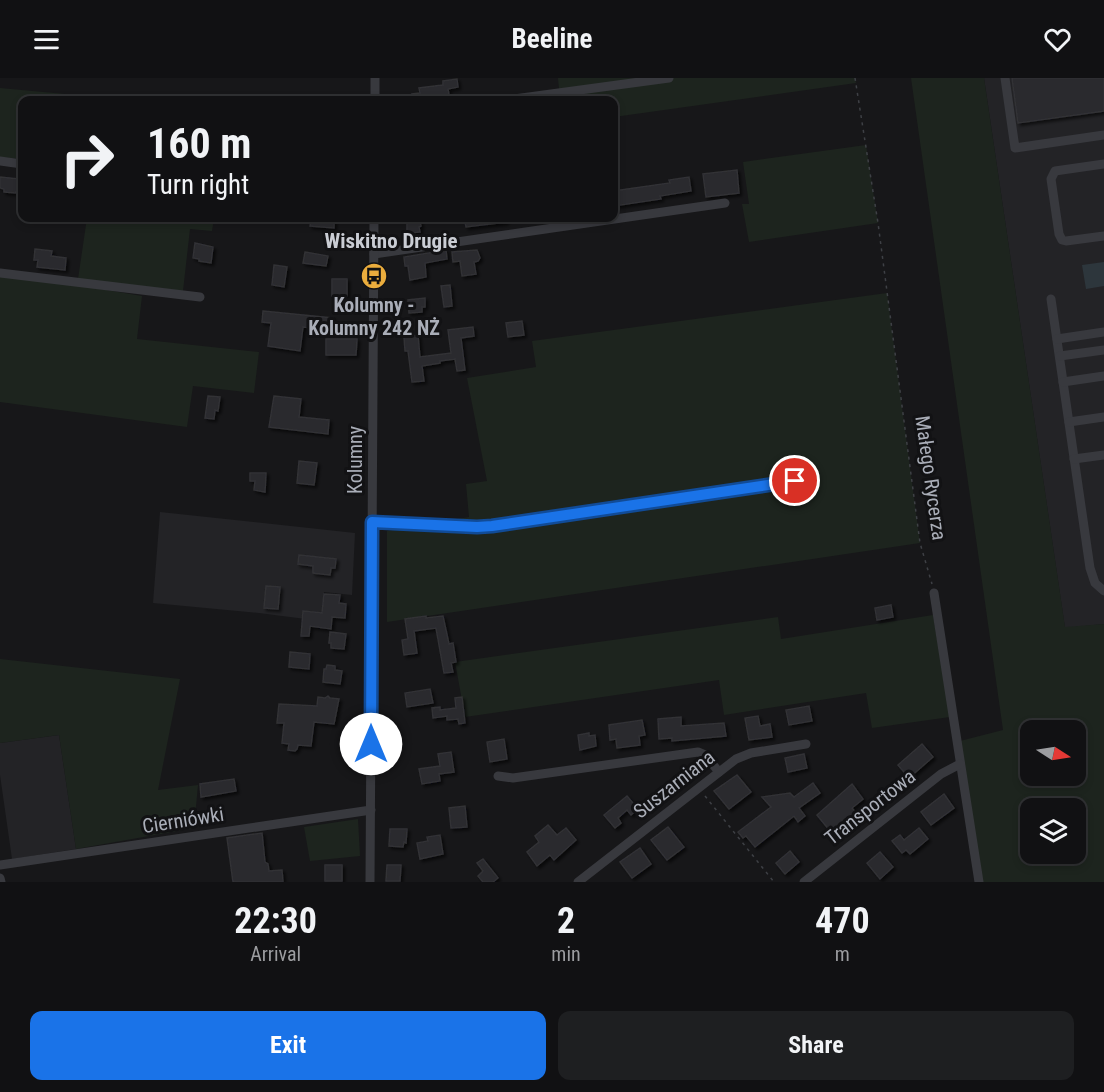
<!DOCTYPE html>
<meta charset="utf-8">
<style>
body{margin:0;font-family:"Roboto Condensed",sans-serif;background:#1e1f21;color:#f1f3f6;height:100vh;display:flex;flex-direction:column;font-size:22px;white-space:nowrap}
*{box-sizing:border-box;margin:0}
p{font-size:20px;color:#9c9da0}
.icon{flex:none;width:33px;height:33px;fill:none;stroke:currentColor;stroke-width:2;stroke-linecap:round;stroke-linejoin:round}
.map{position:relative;height:804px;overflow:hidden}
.side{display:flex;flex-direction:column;background:#111113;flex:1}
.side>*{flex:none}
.banner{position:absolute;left:18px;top:18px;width:600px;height:126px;border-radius:12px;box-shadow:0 3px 9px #0003,0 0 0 2px #303133;background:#111113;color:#f1f3f6;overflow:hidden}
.needle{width:39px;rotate:102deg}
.tools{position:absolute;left:1020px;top:642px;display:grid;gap:12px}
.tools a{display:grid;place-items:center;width:66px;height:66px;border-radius:12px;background:#111113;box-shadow:0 3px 9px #0003,0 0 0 2px #303133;font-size:30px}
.pin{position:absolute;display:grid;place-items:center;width:51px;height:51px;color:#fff;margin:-26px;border:3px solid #fff;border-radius:50%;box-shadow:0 2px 6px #0007}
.me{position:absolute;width:66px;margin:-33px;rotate:0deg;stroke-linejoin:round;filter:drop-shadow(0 0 4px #0008)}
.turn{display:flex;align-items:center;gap:21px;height:126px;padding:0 30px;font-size:27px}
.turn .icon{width:78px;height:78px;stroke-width:2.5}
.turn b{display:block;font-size:42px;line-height:51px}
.eta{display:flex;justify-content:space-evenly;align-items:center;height:102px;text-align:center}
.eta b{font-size:36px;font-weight:700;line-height:42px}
.button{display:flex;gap:12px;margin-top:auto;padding:12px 30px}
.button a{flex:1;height:69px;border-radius:12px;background:#1a73e8;color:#fff;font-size:24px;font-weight:700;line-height:69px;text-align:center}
.button a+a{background:#1e1f21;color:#f1f3f6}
header{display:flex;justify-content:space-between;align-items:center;height:78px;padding:0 30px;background:#111113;font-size:27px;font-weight:700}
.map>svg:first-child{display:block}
.built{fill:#232326}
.green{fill:#1d241e;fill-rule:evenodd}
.water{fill:#2d363c}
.building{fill:#2a2a2d;stroke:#313135;stroke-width:1.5;filter:url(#shadow)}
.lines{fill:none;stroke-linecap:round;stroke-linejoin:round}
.path{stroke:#3e4045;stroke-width:1.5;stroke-dasharray:3 4.5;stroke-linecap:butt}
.minor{stroke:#38393e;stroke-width:9}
.route-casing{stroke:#114b97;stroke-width:15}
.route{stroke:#1a73e8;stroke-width:10}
.labels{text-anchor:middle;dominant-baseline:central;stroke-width:6;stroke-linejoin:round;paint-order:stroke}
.poi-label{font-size:20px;font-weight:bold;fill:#aaaeb8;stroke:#121214}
.street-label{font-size:20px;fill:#aaaeb8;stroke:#121214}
.neighbourhood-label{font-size:21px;font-weight:bold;fill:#cacdd4;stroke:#121214}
</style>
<header><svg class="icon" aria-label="menu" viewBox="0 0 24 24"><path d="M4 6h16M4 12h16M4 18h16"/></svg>Beeline<svg class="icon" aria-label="heart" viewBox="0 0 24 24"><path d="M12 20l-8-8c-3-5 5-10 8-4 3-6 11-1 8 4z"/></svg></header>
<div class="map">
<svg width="1104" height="804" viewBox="0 0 1104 804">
<defs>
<filter id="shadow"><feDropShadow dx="2.5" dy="2.5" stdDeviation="1.5" flood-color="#0009"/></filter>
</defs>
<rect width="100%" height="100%" fill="#171719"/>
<g class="built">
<polygon points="984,0 1104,0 1104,546 1065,550"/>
<polygon points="160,434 355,455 352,517 324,514 321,543 259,535 153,525"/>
<polygon points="59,657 76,771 12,781 0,697 0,665"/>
</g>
<g class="green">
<polygon points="558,0 855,0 856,5 614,39 614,22 560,22"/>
<path d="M911,0H984L1065,549L1104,546V804H983L960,663L1003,652ZM1030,652H1076V698H1030ZM1030,730H1076V776H1030Z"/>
<polygon points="0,10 130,22 22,22 22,81 0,79"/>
<polygon points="866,67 878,145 749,164 742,126 749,126 743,84"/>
<polygon points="87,140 214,140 212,153 190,151 183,213 78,201"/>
<polygon points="0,198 77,207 142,218 137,261 259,274 254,315 193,308 187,349 0,324"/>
<polygon points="887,215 920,465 387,544 387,453 469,439 466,406 487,403 467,300 536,289 532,263"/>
<polygon points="933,537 950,639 872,650 866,615 724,637 719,602 465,639 455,584 778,539 781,561"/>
<polygon points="0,581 180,601 158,712 198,707 194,750 76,771 59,657 0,665"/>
<polygon points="358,741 360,778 310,783 304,749"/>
</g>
<polygon class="water" points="1104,184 1104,208 1086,211 1082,187"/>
<g class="building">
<polygon points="1012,0 1104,0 1104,33 1018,45"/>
<polygon points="457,1 458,9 448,11 450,22 413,22 412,16 420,15 419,10 443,7 443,3"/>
<polygon points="737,92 739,115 706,119 703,96"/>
<polygon points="0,99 18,101 16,115 4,114 4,111 0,110"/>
<polygon points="689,99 691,113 660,118 661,121 614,128 614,113 670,105 669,102"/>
<polygon points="407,140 419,140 421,148 419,149 420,154 407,155"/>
<polygon points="464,140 506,140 506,144 466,149"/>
<polygon points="311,141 334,143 334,150 310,148"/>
<polygon points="195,165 213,169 211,185 199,183 199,181 193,180"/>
<polygon points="35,171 52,173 51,178 66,180 65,192 37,189 38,182 34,182"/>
<polygon points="446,172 447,181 425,185 426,199 410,202 408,188 405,188 404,179"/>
<polygon points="477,172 480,180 478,183 474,184 476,196 462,198 460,183 453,184 452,174"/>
<polygon points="305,174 328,178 326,188 303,185"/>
<polygon points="274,187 287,189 284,209 272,207"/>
<rect x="332" y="201" width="15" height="17"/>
<polygon points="450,207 452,228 444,229 441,208"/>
<polygon points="425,220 425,229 422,229 422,234 409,235 408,222"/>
<polygon points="263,233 333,240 332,252 303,249 300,273 268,268 271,245 262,244"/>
<polygon points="522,243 524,257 508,259 506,245"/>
<polygon points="473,249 474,258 461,260 465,292 457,293 455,281 440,283 440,285 422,288 424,303 412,304 408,273 405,273 404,259 418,257 420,279 451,275 448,252"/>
<polygon points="326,261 357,261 356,277 326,277"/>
<polygon points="208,318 220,319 218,333 215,332 214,341 205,340"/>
<polygon points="274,318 301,321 299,339 329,342 328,356 269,349"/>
<polygon points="299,383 317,385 314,407 297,405"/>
<polygon points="250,395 266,395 265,414 254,412 255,403 250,403"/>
<polygon points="299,477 336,481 335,490 331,490 330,497 313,495 313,488 298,486"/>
<polygon points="266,508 280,509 278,531 264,530"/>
<polygon points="324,516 340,517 339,525 346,526 345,540 332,539 331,551 310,548 309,558 301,558 303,533 322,535"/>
<polygon points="891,527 893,539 877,542 875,530"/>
<polygon points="426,538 426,540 443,538 449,566 453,565 456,584 451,585 453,594 444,595 436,550 414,553 417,575 404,577 402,562 408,561 405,541"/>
<polygon points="330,554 346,556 344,571 331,570 331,565 329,565"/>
<polygon points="290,574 310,576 309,591 289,589"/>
<polygon points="327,587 335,588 335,592 342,593 340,606 323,604 324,591 326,591"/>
<polygon points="430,611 433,625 407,629 405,615"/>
<polygon points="328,618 330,620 339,621 334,646 314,644 311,668 298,667 297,671 295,673 288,672 289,666 282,665 284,645 277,645 279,626 317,628 318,619 325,620"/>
<polygon points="462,619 465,645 459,646 458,641 447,642 447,638 433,640 432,630 440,629 440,632 456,630 455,620"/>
<polygon points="809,628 812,643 789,647 786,632"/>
<polygon points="758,638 760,648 770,646 772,659 749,662 745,640"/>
<polygon points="681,639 681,648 724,645 726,658 672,663 672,660 659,661 658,641"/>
<polygon points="642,642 645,657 639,658 640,667 617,670 616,661 610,662 609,647"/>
<polygon points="589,655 589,658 595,657 596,668 580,672 578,657"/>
<polygon points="504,661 507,681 490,684 487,664"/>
<polygon points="922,666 933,679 909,700 898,687"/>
<polygon points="451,674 454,694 439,696 440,703 422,706 419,691 440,688 438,676"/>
<polygon points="804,676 807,690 788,694 785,680"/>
<polygon points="737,697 751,714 729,731 714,713"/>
<polygon points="234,701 236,713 201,719 200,706"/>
<polygon points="813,705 820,715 799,730 805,738 798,744 794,738 755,769 746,758 743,760 738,754 771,729 762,719 790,715 794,719"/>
<polygon points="852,706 863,721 852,730 857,736 850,741 849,739 830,753 817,737"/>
<polygon points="944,716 954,730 931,747 921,734"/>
<polygon points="627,718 638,731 631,737 627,732 618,740 621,745 615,750 604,737"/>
<polygon points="465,728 467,749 451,750 449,730"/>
<polygon points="548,747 557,757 566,750 576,762 554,782 550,777 537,788 527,774 539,764 535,758"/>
<polygon points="668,749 684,769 667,782 651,762"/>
<polygon points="919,750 928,761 910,776 906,772 902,775 892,763 900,757 904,762"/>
<polygon points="390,751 407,751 406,765 404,764 403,769 389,768"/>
<polygon points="262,755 265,784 268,786 269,793 282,792 283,804 233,804 227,760"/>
<polygon points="440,757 443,776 420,781 417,765 428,763 427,759"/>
<polygon points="640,770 651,786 632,800 620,784"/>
<polygon points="790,773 799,784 785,796 776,785"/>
<polygon points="880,774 893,789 880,801 867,785"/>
<polygon points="483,781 498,800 493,804 483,804 478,798 483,793 477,785"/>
<rect x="325" y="787" width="17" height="16"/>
<polygon points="387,787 401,787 400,803 386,803"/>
</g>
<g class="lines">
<g class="path">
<polyline points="855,0 878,145 920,465 932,506"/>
<polyline points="705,718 774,804"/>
</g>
<g class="minor">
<polyline points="1005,0 1015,70 1104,57"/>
<polyline points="375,22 375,0"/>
<polyline points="506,22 669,0"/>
<polyline points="0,83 22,86"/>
<polyline points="1104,86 1055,93 1051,101 1059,156 1062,162 1066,163 1104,158"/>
<polyline points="374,176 725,125"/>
<polyline points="0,195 200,219"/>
<polyline points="1051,221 1090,490 1095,505 1104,513"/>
<polyline points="1057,261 1104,254"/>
<polyline points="1060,278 1104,272"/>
<polyline points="1063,304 1104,298"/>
<polyline points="1069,344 1104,339"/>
<polyline points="1074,381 1104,377"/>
<polyline points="372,444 477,449 492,448 795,403"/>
<polyline points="934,515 979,804"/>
<polyline points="498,698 513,700 698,674 705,677 719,694"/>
<polyline points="0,787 371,732"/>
<polyline points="0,800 1,804"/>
<polyline points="370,804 374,140"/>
<polyline points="578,804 736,681 751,675 806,666"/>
<polyline points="804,804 941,696 960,686"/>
</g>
</g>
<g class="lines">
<defs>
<polyline id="route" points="371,666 372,444 477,449 492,448 795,403"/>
</defs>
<use href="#route" class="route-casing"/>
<use href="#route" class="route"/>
</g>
<defs>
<symbol id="bus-disc" viewBox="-11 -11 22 22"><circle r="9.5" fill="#ebad3d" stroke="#121214"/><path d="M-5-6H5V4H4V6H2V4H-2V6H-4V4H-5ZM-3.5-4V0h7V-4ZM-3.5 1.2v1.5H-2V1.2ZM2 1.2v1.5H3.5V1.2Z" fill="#111"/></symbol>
</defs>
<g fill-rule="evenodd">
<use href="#bus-disc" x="359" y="183" width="30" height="30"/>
</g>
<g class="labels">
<g class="poi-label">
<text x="374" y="227">Kolumny -<tspan x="374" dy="23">Kolumny 242 NŻ</tspan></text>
</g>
<g class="street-label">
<text transform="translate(355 382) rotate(-90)">Kolumny</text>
<text transform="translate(931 400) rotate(82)">Małego Rycerza</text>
<text transform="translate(674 706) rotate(-38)">Suszarniana</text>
<text transform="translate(870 729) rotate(-38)">Transportowa</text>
<text transform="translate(183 742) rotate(-9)">Cierniówki</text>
</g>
<g class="neighbourhood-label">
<text x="391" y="163">Wiskitno Drugie</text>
</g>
</g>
</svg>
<div class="tools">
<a><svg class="needle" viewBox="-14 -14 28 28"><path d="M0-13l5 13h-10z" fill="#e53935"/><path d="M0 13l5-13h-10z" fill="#9c9da0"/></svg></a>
<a><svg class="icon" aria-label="layers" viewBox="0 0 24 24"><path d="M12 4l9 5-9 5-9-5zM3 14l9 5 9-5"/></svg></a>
</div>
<div class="pin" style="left:795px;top:403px;background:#d93025"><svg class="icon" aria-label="arrive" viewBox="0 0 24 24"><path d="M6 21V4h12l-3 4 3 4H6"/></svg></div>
<svg class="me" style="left:371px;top:666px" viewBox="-20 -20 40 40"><circle r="19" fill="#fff"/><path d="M0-13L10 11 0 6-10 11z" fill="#1a73e8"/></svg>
<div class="banner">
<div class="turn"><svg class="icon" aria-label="right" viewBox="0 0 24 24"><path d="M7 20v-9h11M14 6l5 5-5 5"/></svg><div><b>160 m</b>Turn right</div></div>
</div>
</div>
<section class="side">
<div class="eta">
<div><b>22:30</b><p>Arrival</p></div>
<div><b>2</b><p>min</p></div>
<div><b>470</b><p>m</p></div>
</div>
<div class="button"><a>Exit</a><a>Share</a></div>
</section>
